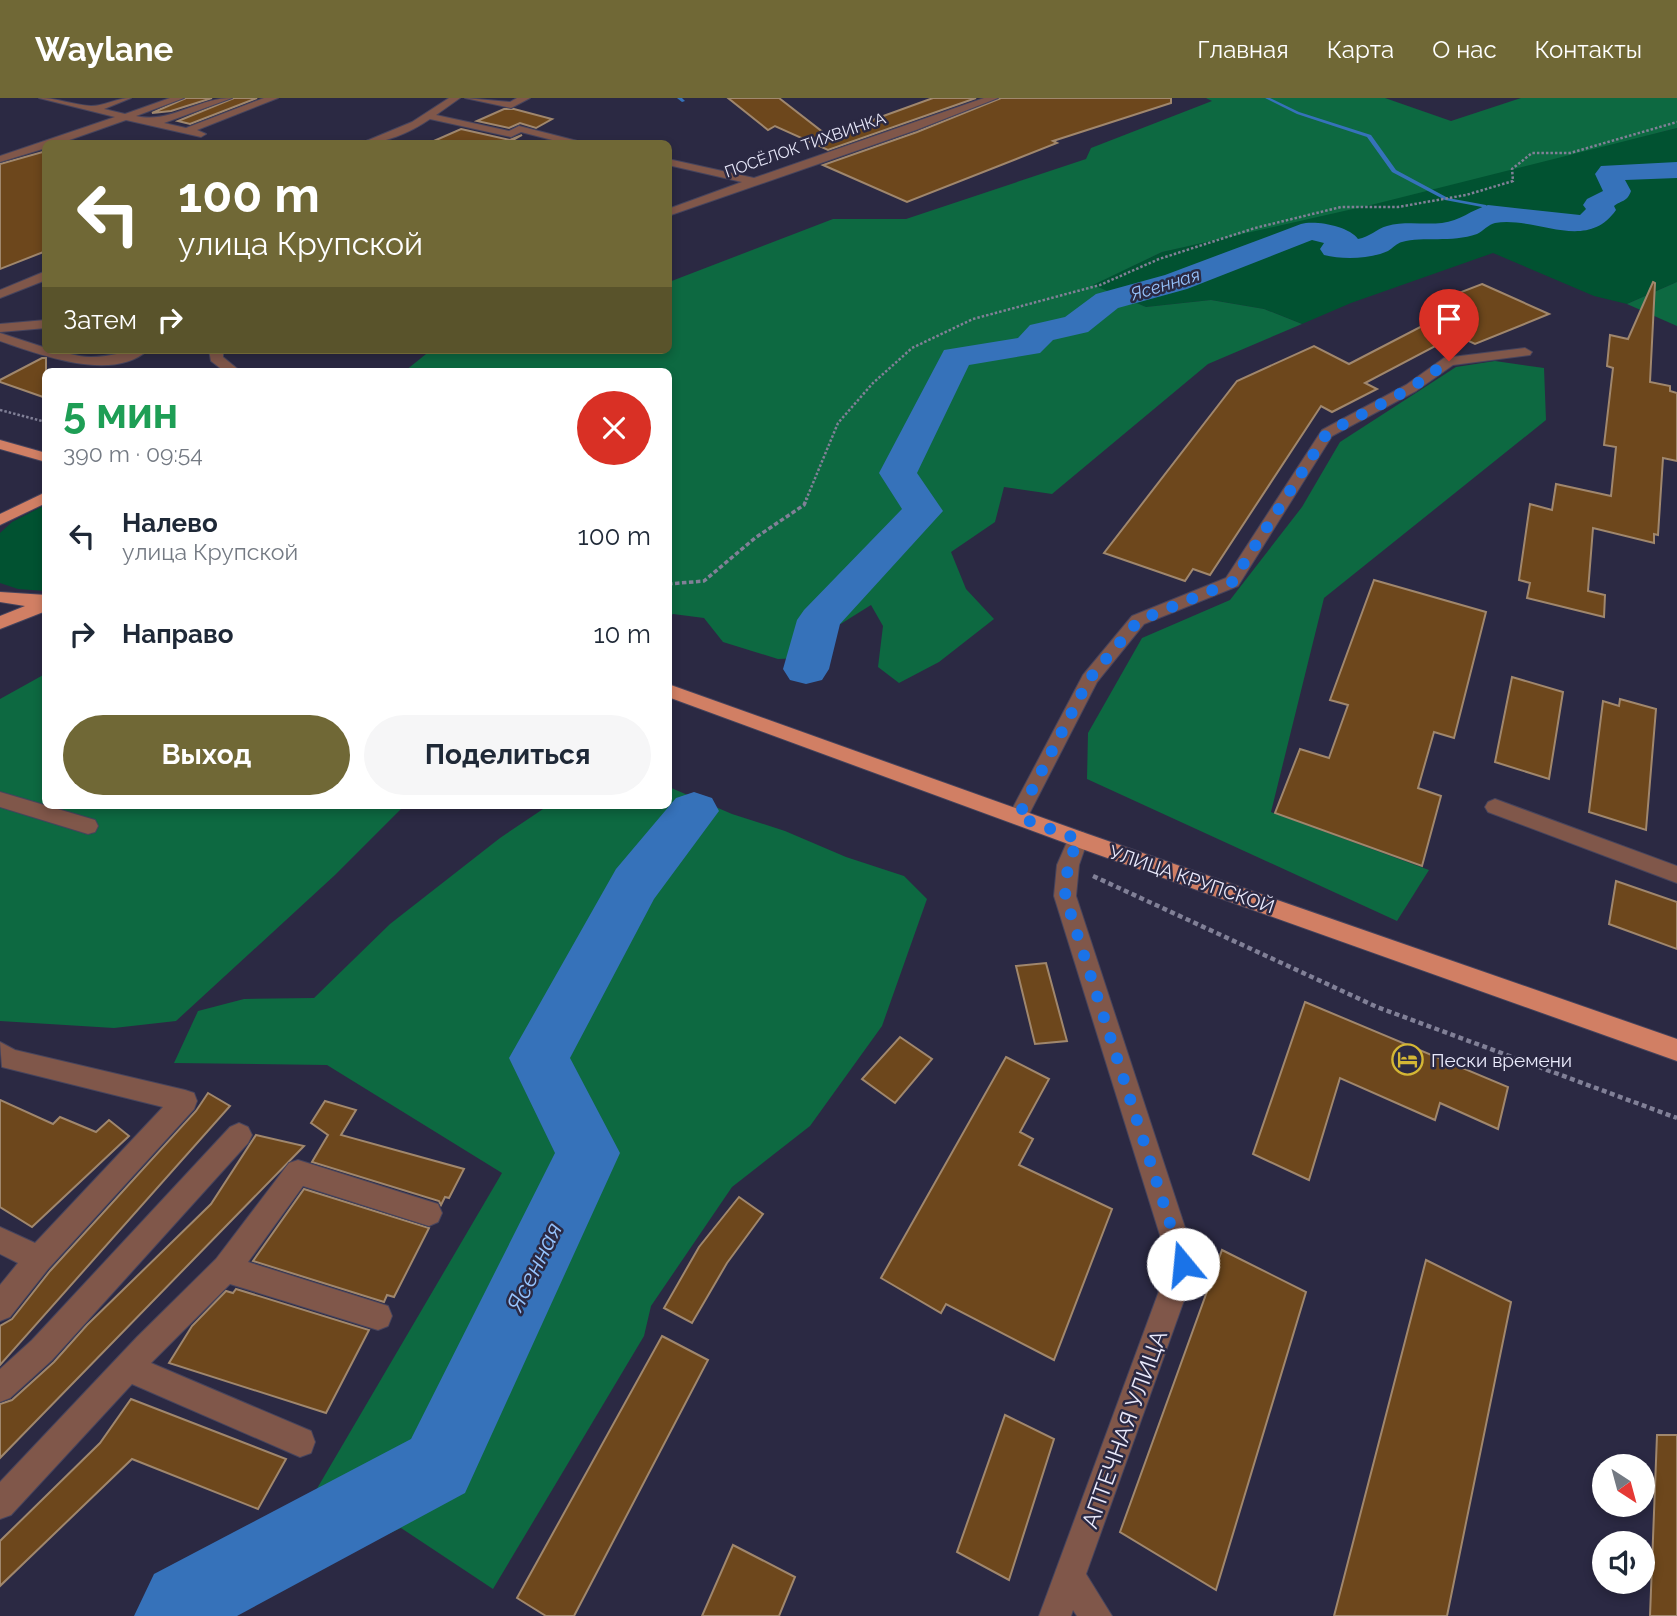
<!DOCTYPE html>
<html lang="ru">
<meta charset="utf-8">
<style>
body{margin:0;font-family:Raleway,sans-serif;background:#f6f6f7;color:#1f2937;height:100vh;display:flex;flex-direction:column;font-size:26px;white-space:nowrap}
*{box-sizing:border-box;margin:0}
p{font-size:23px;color:#747a83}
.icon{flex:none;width:38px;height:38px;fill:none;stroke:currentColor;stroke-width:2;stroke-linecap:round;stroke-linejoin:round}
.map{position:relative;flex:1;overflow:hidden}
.drawer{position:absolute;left:42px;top:270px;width:630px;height:441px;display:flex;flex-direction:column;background:#fff;border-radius:10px;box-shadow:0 4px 10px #0003}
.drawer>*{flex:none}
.top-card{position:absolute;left:42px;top:42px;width:630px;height:214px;border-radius:10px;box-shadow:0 4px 10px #0003;background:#706836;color:#fff;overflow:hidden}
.needle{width:46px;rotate:144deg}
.buttons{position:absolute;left:1592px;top:1356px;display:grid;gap:14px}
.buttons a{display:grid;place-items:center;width:63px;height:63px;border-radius:50%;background:#fff;box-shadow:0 4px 10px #0003;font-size:35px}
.pin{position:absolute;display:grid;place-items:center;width:60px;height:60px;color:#fff;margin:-72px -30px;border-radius:50% 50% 50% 0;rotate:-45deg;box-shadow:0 0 7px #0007}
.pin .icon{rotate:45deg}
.me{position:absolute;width:77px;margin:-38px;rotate:343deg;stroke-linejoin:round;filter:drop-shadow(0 0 5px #0008)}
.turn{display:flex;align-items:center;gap:24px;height:147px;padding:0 21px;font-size:32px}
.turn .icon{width:91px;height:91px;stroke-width:2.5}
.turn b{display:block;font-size:49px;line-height:60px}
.then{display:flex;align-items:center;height:66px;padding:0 21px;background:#0003;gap:14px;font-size:26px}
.round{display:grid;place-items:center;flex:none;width:74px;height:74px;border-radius:37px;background:#f6f6f7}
.headline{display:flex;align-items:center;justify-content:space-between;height:119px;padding:0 21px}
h1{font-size:42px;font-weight:700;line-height:52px;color:#1e9e55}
.action{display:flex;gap:14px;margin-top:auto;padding:14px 21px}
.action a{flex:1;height:80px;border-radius:42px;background:#706836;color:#fff;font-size:28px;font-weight:700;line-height:80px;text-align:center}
.action a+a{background:#f6f6f7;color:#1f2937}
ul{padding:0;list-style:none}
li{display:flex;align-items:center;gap:21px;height:98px;padding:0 21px}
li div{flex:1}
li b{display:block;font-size:26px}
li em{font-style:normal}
header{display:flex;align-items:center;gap:42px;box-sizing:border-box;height:98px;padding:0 35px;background:#706836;color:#fff}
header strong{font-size:33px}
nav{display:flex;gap:38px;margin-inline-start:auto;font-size:24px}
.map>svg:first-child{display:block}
.green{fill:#015231}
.forest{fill:#0d6941}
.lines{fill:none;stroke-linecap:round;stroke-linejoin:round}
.stream{fill:#3672ba;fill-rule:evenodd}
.river{fill:#3672ba;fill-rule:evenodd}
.building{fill:#6d471c;stroke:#a0876d;stroke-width:2}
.minor-casing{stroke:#46445d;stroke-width:2}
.major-casing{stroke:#46445d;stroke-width:2}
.path-far2{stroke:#818097;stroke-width:2.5;stroke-dasharray:2.5 2;stroke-linecap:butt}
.path-far1{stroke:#818097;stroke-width:3.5;stroke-dasharray:4.5 2.5;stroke-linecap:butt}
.path{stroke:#818097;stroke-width:4.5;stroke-dasharray:5 3.5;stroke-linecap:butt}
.minor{fill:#80574a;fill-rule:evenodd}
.major{fill:#d17f64;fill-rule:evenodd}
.route{stroke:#1a73e8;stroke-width:12;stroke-dasharray:0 21.6}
.labels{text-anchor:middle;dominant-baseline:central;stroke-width:5;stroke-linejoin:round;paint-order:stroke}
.far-street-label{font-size:16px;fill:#e9e9fb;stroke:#2b2943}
.far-water-label{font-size:18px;font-style:italic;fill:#96c3fd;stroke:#2b2943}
.street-label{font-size:19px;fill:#e9e9fb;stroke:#2b2943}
.poi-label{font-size:19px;fill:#e9e9fb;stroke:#2b2943;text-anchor:start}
.near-street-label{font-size:23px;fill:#e9e9fb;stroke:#2b2943}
.near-water-label{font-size:24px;font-style:italic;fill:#96c3fd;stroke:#2b2943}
</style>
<header>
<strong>Waylane</strong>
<nav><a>Главная</a><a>Карта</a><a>О нас</a><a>Контакты</a></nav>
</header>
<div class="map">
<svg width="1677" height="1518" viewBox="0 0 1677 1518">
<rect width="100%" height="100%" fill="#2b2943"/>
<g class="green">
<polygon points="1677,30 1677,184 1627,206 1594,198 1493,155 1351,205 1302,226 1264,211 1211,202 1146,209 1092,187 1162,154"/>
<polygon points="45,407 45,493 18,491 0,485 0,435 12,424"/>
</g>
<g class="forest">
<polygon points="1206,0 1385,0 1451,23 1521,0 1677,0 1677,30 1375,106 1162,154 1093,187 1146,209 1211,202 1264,211 1302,226 1208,266 1052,396 1004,389 995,424 951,454 966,491 994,521 939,564 899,585 878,569 883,528 871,507 839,527 825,559 778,561 723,544 704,520 673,516 669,519 668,273 405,273 431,252 668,252 669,184 833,121 906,121 1086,61 1091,50 1212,3"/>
<polygon points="1677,184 1677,228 1627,206"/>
<polygon points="1495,263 1544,270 1546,322 1324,500 1271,714 1429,772 1397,823 1087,681 1088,635 1142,540 1230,502 1302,409 1340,344 1456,269"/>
<polygon points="45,576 46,707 405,707 335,777 176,923 114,930 0,923 0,601"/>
<polygon points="669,689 732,716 785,733 846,759 904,778 927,801 882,928 810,1028 732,1089 651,1208 644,1238 493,1491 401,1430 254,1498 502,1075 327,967 174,965 198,913 244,901 314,900 390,826 500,740 549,707 668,707"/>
</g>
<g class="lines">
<g class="stream">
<polygon points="677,0 682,0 685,3 682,4"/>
<polygon points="1265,0 1270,0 1299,14 1371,37 1396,72 1448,100 1486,107 1490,116 1486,117 1482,109 1445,102 1392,74 1367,39 1297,16"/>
</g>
<g class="river">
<path d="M1677,64V80L1625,82L1631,93C1627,104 1622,102 1614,108L1616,112C1586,155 1537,118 1495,125C1489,126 1483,133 1477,136C1451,145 1423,138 1402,144C1397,145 1393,150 1388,153C1370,161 1343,162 1324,157L1320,151L1324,145L1312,142L1187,191L1118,210L1088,234L1053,242L1040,255L969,267L917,375L943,413L840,526L829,571L822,582L806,586L790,582L783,571L797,522L804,512L902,411L879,375L944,252L1018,240L1030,227L1065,219L1096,196L1165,177L1301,126C1315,122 1349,128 1358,141C1370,139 1376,131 1387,128C1405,123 1424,127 1442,125C1460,123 1471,112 1488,107L1580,117L1586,111L1583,107L1587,101L1603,93L1595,76L1601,68Z"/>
<polygon points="694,694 712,700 719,713 654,801 570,960 620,1055 465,1395 237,1518 134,1518 154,1476 411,1341 555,1055 509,960 616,771 676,700"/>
</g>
</g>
<g class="building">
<polygon points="186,0 212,0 171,13 152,15"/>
<polygon points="234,0 257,0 190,26 178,23"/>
<polygon points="728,0 779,0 828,38 933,0 976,0 828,52 775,28 768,32"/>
<polygon points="1001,0 1171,0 1171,5 1053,43 1057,45 907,104 823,67 917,34"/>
<polygon points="504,11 514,11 552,21 536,30 520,25 509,30 477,23"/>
<polygon points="461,31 510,42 522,37 506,46 427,46"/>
<polygon points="46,53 46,153 0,171 0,66"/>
<polygon points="1653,184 1655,185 1650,284 1670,288 1670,293 1677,295 1677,363 1663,360 1658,437 1654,436 1654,445 1593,430 1588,493 1605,497 1604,519 1527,500 1530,485 1519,482 1530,406 1552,412 1556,386 1611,398 1616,349 1604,347 1613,270 1607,268 1610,237 1628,241"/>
<polygon points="1482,186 1549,216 1475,246 1456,237 1365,285 1377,291 1332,314 1321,308 1210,477 1193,471 1185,483 1104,455 1237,283 1314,248 1349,266 1459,209 1443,201"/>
<polygon points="42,260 46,260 46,300 0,284 0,282"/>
<polygon points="1374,482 1486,514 1454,640 1434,634 1418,690 1441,698 1422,768 1275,715 1300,651 1329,660 1348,607 1330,602"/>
<polygon points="1512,579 1563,594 1549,681 1495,664"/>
<polygon points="1620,601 1656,611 1646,732 1589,714 1603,603 1619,608"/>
<polygon points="1616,783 1677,804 1677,851 1609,826"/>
<polygon points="1046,865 1067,943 1035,946 1016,868"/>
<polygon points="1305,904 1508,989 1498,1031 1440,1005 1435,1022 1340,980 1309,1082 1253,1056"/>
<polygon points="900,939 932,961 895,1005 862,981"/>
<polygon points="1006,959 1049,981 1020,1034 1033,1041 1019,1067 1112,1111 1054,1262 946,1206 941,1215 881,1180"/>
<polygon points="208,995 230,1008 0,1267 0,1228 12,1221 50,1173 196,1013"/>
<polygon points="0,1002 53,1026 60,1019 96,1034 109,1022 129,1038 32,1129 0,1109"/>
<polygon points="325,1003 356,1012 341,1037 464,1071 449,1100 445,1099 441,1107 439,1103 312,1064 328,1037 311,1025"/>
<polygon points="256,1037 304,1048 0,1360 0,1306 12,1302 54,1264 87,1227 211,1106"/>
<polygon points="304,1091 429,1130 394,1199 387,1197 384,1204 253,1163"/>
<polygon points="739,1099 763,1116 727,1165 692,1225 664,1210 699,1149"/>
<polygon points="1222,1152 1306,1194 1216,1492 1120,1434"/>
<polygon points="1426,1162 1511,1204 1447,1518 1334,1518"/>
<polygon points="236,1191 369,1232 326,1315 169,1265 192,1228 226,1193 233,1195"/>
<polygon points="662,1238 708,1262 574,1518 546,1518 517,1500"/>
<polygon points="131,1301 286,1361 258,1411 132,1361 0,1488 0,1443 100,1345"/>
<polygon points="1005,1317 1054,1341 1009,1482 957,1454"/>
<polygon points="1657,1337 1677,1337 1677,1518 1650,1518"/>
<polygon points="733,1447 795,1479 779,1518 702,1518"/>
</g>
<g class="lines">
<defs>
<g id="minor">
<path d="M39,0C57,0 74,7 91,8C104,8 117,0 131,0L104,11L125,16L170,0H184L136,18C170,26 197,0 232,0L164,25L186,30L264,0H278L197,32L206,36L201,39L126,22L58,46H46V50L0,64V58L115,19Z"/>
<path d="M449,0H460L436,17L509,33L519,28L589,46H568L521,34L511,39L430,21C410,35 383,46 359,46L412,24Z"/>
<polygon points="465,0 510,4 517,0 530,0 511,10"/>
<polygon points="984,0 998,0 916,32 668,118 668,111 742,84 668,67 668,61 754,80"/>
<polygon points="46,173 46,182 0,200 0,192"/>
<polygon points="46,222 46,230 0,234 0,226"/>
<path d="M0,235L46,250V252C61,252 75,259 91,259C111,259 128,252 148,252C112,285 39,256 0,243Z"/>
<polygon points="1525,250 1532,254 1530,257 1453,267 1416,293 1332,338 1238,488 1144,526 1097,584 1025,724 1018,727 1011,724 1008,719 1083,577 1132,518 1226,480 1322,332 1406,287 1444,260"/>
<polygon points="209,252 223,252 223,259 240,273 224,273 211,263"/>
<polygon points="0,694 95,722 98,728 95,734 88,736 0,709"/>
<polygon points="1495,701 1677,768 1677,785 1488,714 1485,709 1488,704"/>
<polygon points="1078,733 1085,735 1088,741 1079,767 1076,798 1197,1166 1086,1476 1112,1518 1077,1518 1073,1512 1071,1518 1039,1518 1169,1166 1054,798 1057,767 1071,735"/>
<polygon points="0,944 15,952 185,992 194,995 197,1003 194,1011 48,1171 10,1219 0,1223 0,1187 18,1165 0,1156 0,1129 35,1145 163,1009 2,969"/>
<polygon points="239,1025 248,1029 252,1037 248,1045 52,1262 10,1300 0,1304 0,1271 32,1242 230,1029"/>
<polygon points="298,1062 438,1106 442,1115 438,1124 429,1128 303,1088 248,1164 388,1208 392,1218 388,1228 378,1232 230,1186 151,1265 311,1333 315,1344 311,1355 300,1359 132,1286 11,1417 0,1421 0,1384 137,1239 216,1161 289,1065"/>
</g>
<g id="major">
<polygon points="0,342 46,355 46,364 0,351"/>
<polygon points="46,394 46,405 0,427 0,416"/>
<polygon points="0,494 46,497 46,513 0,531 0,518 25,508 0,504"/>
<polygon points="668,586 1085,735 1677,941 1677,963 1071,747 668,599"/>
</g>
</defs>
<use href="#minor" class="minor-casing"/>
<use href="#major" class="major-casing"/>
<g class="path-far2">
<polyline points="0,312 46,324"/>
<polyline points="806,402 838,325 873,285 912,250 973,221 1100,187 1159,161 1255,130 1341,109 1398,109 1466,97 1513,83 1512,71 1532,55 1570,55 1677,24"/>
</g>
<polyline class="path-far1" points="668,486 704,483 755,440 804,407 807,400"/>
<polyline class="path" points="1093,778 1377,909 1677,1020"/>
<use href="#minor" class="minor"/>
<use href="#major" class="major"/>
</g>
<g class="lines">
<polyline class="route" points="1183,1166 1065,798 1068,767 1078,741 1018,719 1089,581 1138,523 1232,484 1327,335 1411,290 1449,263"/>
</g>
<defs>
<symbol id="hotel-ring" viewBox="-11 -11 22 22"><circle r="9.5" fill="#2b2943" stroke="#d4b635" stroke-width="1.5"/><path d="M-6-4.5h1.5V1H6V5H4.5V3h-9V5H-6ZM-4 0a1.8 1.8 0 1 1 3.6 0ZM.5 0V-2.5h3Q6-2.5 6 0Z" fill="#d4b635"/></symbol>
</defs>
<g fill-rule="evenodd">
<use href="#hotel-ring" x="1390" y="944" width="35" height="35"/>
</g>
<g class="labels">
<g class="far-street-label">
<text transform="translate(805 47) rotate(-19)">ПОСЁЛОК ТИХВИНКА</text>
</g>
<g class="far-water-label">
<text transform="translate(1165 186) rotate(-17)">Ясенная</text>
</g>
<g class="street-label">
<text transform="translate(1192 781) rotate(19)">УЛИЦА КРУПСКОЙ</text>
</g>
<g class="poi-label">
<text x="1431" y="962">Пески времени</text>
</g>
<g class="near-street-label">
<text transform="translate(1124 1331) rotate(-70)">АПТЕЧНАЯ УЛИЦА</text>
</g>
<g class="near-water-label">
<text transform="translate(534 1169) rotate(-64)">Ясенная</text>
</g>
</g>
</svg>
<div class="buttons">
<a><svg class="needle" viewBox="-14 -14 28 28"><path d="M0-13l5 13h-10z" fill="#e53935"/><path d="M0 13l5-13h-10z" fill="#747a83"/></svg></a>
<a><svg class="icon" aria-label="sound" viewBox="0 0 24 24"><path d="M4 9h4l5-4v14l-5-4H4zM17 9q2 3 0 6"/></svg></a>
</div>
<div class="pin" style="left:1449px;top:263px;background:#d93025"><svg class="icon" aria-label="arrive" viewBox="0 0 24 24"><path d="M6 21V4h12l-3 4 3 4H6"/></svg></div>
<svg class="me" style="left:1183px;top:1166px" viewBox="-20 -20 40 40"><circle r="19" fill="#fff"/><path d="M0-13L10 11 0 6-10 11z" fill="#1a73e8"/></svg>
<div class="top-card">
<div class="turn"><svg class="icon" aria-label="left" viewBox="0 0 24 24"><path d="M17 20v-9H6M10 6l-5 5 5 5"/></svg><div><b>100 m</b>улица Крупской</div></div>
<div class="then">Затем<svg class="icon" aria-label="right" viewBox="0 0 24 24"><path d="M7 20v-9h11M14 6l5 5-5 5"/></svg></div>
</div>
<section class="drawer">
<div class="headline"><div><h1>5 мин</h1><p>390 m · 09:54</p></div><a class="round" style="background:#d93025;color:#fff"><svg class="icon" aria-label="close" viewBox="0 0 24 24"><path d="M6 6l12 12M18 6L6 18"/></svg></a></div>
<ul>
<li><svg class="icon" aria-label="left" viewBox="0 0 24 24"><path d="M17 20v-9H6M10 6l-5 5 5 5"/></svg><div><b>Налево</b><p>улица Крупской</p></div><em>100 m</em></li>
<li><svg class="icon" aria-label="right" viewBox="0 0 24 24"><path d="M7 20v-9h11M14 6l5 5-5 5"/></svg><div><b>Направо</b></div><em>10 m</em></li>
</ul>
<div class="action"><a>Выход</a><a>Поделиться</a></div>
</section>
</div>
